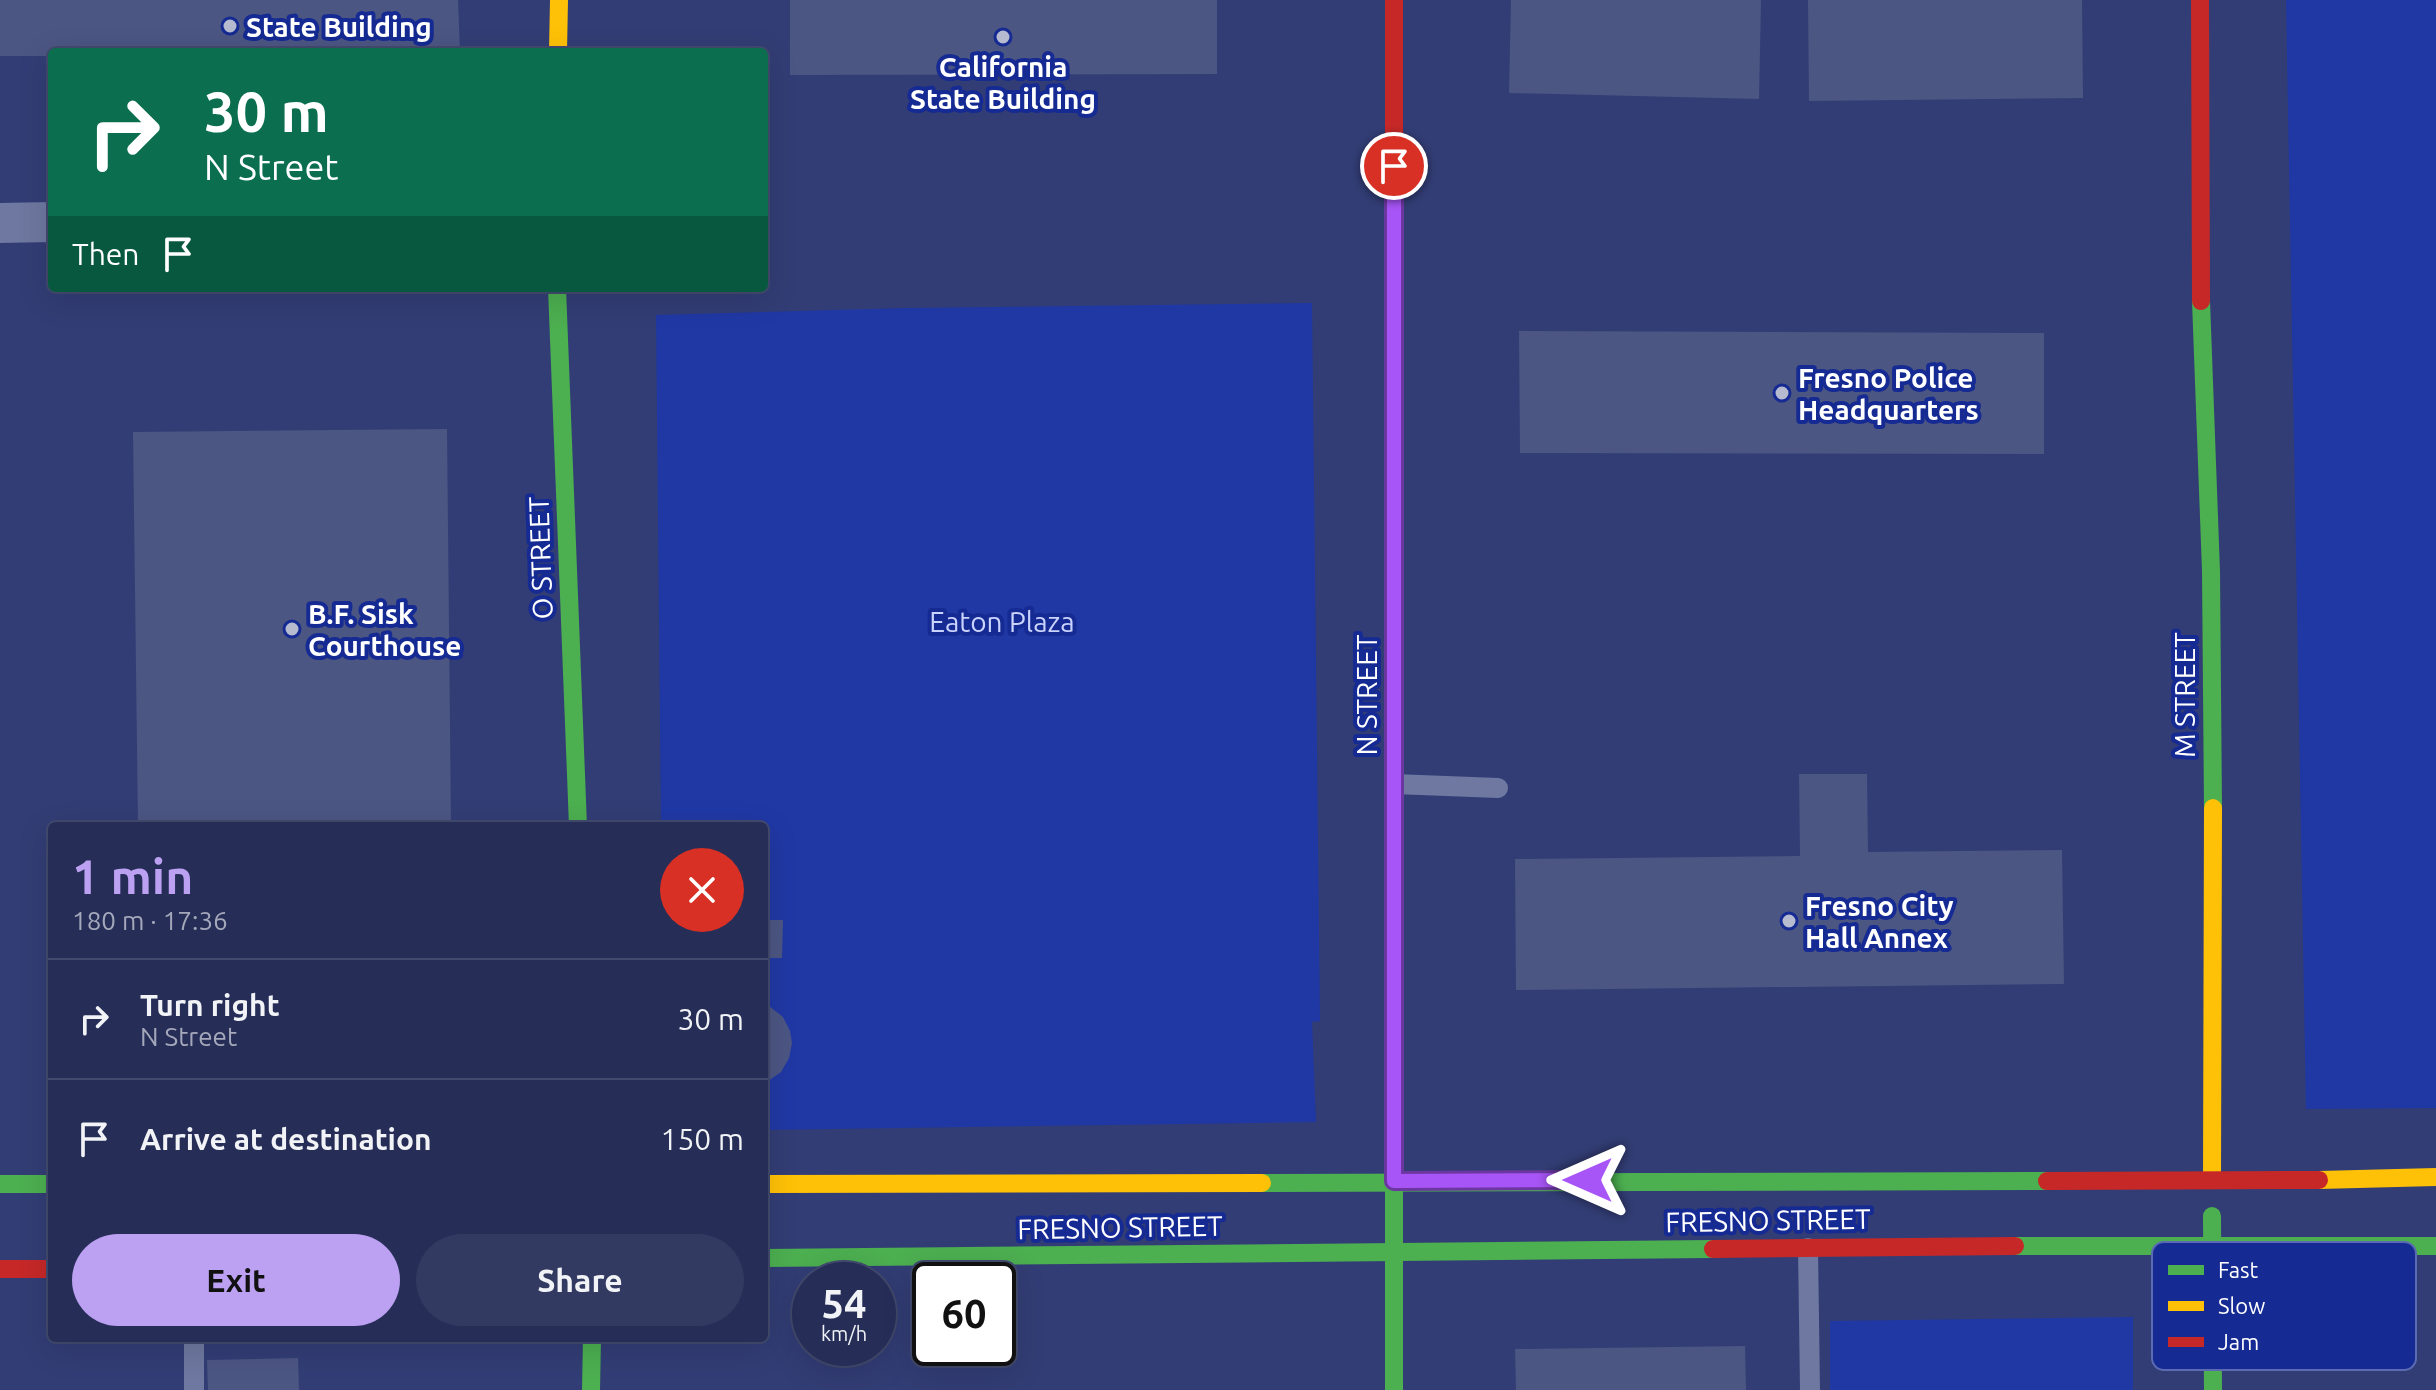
<!DOCTYPE html>
<meta charset="utf-8">
<style>
body{margin:0;font-family:Ubuntu,sans-serif;background:#323a61;color:#f1f3f6;height:100vh;display:flex;flex-direction:column;font-size:30px;white-space:nowrap}
*{box-sizing:border-box;margin:0}
p{font-size:26px;color:#a4a8ba}
.icon{flex:none;width:44px;height:44px;fill:none;stroke:currentColor;stroke-width:2;stroke-linecap:round;stroke-linejoin:round}
.map{position:relative;flex:1;overflow:hidden}
.details{position:absolute;left:48px;top:822px;width:720px;height:520px;display:flex;flex-direction:column;background:#262e58;border-radius:8px;box-shadow:0 8px 32px #0002,0 0 0 2px #424a6e}
.details>*{flex:none}
.top-card{position:absolute;left:48px;top:48px;width:720px;height:244px;border-radius:8px;box-shadow:0 8px 32px #0002,0 0 0 2px #424a6e;background:#0b6e4f;color:#fff;overflow:hidden}
.speed{position:absolute;left:792px;top:1262px;display:flex;gap:16px;font-size:40px;font-weight:700;text-align:center}
.speed>*{display:grid;place-content:center;width:104px;height:104px;border-radius:50%;background:#262e58;box-shadow:0 8px 32px #0002,0 0 0 2px #424a6e;line-height:1}
.speed small{font-size:20px;font-weight:400}
.speed .limit{border:4px solid #111;border-radius:12px;background:#fff;color:#111}
.pin{position:absolute;display:grid;place-items:center;width:68px;height:68px;color:#fff;margin:-34px;border:4px solid #fff;border-radius:50%;box-shadow:0 2px 8px #0007}
.me{position:absolute;width:88px;margin:-44px;rotate:270deg;stroke-linejoin:round;filter:drop-shadow(0 0 6px #0008)}
.turn{display:flex;align-items:center;gap:28px;height:168px;padding:0 24px;font-size:36px}
.turn .icon{width:104px;height:104px;stroke-width:2.5}
.turn b{display:block;font-size:56px;line-height:68px}
.then{display:flex;align-items:center;height:76px;padding:0 24px;background:#0003;gap:16px;font-size:30px}
.round{display:grid;place-items:center;flex:none;width:84px;height:84px;border-radius:42px;background:#323a61}
.head{display:flex;align-items:center;justify-content:space-between;height:136px;padding:0 24px}
h1{font-size:48px;font-weight:700;line-height:60px;color:#bca0f2}
.button{display:flex;gap:16px;margin-top:auto;padding:16px 24px}
.button a{flex:1;height:92px;border-radius:48px;background:#bca0f2;color:#111;font-size:32px;font-weight:700;line-height:92px;text-align:center}
.button a+a{background:#323a61;color:#f1f3f6}
ul{padding:0;list-style:none}
li{display:flex;align-items:center;gap:24px;height:120px;padding:0 24px;border-top:2px solid #424a6e}
li div{flex:1}
li b{display:block;font-size:30px}
li em{font-style:normal}
.map>svg:first-child{display:block}
.green{fill:#2038a4}
.building{fill:#4c5683}
.lines{fill:none;stroke-linecap:round;stroke-linejoin:round}
.lane{stroke:#6e78a0;stroke-width:20}
.street{stroke:#6e78a0;stroke-width:40}
.fast{stroke:#4caf50;stroke-width:18}
.slow{stroke:#ffc107;stroke-width:18}
.jam{stroke:#c62828;stroke-width:18}
.route-casing{stroke:#6d37a1;stroke-width:20}
.route{stroke:#a855f7;stroke-width:14}
.poi-dot{fill:#b7bbcf;stroke:#152a92;stroke-width:3}
.labels{text-anchor:middle;dominant-baseline:central;stroke-width:8;stroke-linejoin:round;paint-order:stroke}
.poi-label{font-size:28px;font-weight:bold;fill:#fff;stroke:#152a92;text-anchor:start}
.street-label{font-size:28px;fill:#fff;stroke:#152a92}
.park-label{font-size:28px;fill:#c9d3fc;stroke:#152a92}
.key{fill:#152a92;stroke:#5b6ab3;stroke-width:2}
.key-label{font-size:22px;fill:#fff}
</style>
<div class="map">
<svg width="2436" height="1390" viewBox="0 0 2436 1390">
<rect width="100%" height="100%" fill="#323d75"/>
<g class="green">
<polygon points="2286,0 2436,0 2436,1108 2306,1109"/>
<polygon points="1312,303 1320,1021 1312,1022 1316,1122 764,1130 764,826 661,826 656,315 907,308"/>
<polygon points="2133,1317 2133,1390 1830,1390 1830,1321"/>
</g>
<g class="building">
<polygon points="0,0 458,0 460,52 52,52 52,56 0,56"/>
<polygon points="790,0 1217,0 1217,74 790,75"/>
<polygon points="1511,0 1761,0 1759,99 1509,93"/>
<polygon points="1808,0 2082,0 2083,98 1809,101"/>
<polygon points="1519,331 2044,333 2044,454 1520,453"/>
<polygon points="447,429 451,826 138,826 133,432"/>
<polygon points="1799,774 1867,774 1868,852 2062,850 2064,984 1516,990 1515,859 1800,856"/>
<polygon points="764,920 783,920 782,958 764,958"/>
<polygon points="764,1002 783,1017 790,1031 792,1043 789,1058 781,1072 764,1084"/>
<polygon points="1745,1346 1746,1390 1516,1390 1515,1349"/>
<polygon points="298,1358 299,1390 208,1390 207,1360"/>
</g>
<g class="lines">
<g class="lane">
<polyline points="1394,784 1498,788"/>
<polyline points="1808,1248 1810,1390"/>
<polyline points="194,1390 194,1338"/>
</g>
<polyline class="street" points="0,223 52,222"/>
<g class="fast">
<polyline points="557,288 578,826"/>
<polyline points="2201,301 2211,571 2213,808"/>
<polyline points="1394,731 1394,1390"/>
<polyline points="1262,1183 2047,1181"/>
<polyline points="0,1184 52,1184"/>
<polyline points="2212,1216 2213,1390"/>
<polyline points="2015,1246 2436,1246"/>
<polyline points="764,1258 1713,1249"/>
<polyline points="591,1390 592,1338"/>
</g>
<g class="slow">
<polyline points="558,52 559,0"/>
<polyline points="1394,415 1394,731"/>
<polyline points="2212,1180 2213,808"/>
<polyline points="2319,1180 2436,1177"/>
<polyline points="764,1184 1262,1183"/>
</g>
<g class="jam">
<polyline points="1394,0 1394,415"/>
<polyline points="2200,0 2201,301"/>
<polyline points="2047,1181 2319,1180"/>
<polyline points="1713,1249 2015,1246"/>
<polyline points="0,1269 52,1269"/>
</g>
</g>
<g class="lines">
<defs>
<polyline id="route" points="1394,166 1394,1181 1588,1180"/>
</defs>
<use href="#route" class="route-casing"/>
<use href="#route" class="route"/>
</g>
<g class="poi-dot">
<circle cx="230" cy="26" r="8"/>
<circle cx="1003" cy="37" r="8"/>
<circle cx="1782" cy="393" r="8"/>
<circle cx="292" cy="629" r="8"/>
<circle cx="1789" cy="921" r="8"/>
</g>
<g class="labels">
<g class="poi-label">
<text x="246" y="26">State Building</text>
<text x="1003" y="66" text-anchor="middle">California<tspan x="1003" dy="32">State Building</tspan></text>
<text x="1798" y="377">Fresno Police<tspan x="1798" dy="32">Headquarters</tspan></text>
<text x="308" y="613">B.F. Sisk<tspan x="308" dy="32">Courthouse</tspan></text>
<text x="1805" y="905">Fresno City<tspan x="1805" dy="32">Hall Annex</tspan></text>
</g>
<g class="street-label">
<text transform="translate(540 558) rotate(-92)">O STREET</text>
<text transform="translate(1366 695) rotate(-90)">N STREET</text>
<text transform="translate(2184 695) rotate(-90)">M STREET</text>
<text transform="translate(1768 1220) rotate(-1)">FRESNO STREET</text>
<text transform="translate(1120 1227) rotate(-1)">FRESNO STREET</text>
</g>
<g class="park-label">
<text x="1002" y="621">Eaton Plaza</text>
</g>
</g>
<rect x="2152" y="1242" width="264" height="128" rx="12" class="key"/>
<rect x="2168" y="1265" width="36" height="10" fill="#4caf50"/>
<rect x="2168" y="1301" width="36" height="10" fill="#ffc107"/>
<rect x="2168" y="1337" width="36" height="10" fill="#c62828"/>
<g class="key-label">
<text x="2218" y="1278">Fast</text>
<text x="2218" y="1314">Slow</text>
<text x="2218" y="1350">Jam</text>
</g>
</svg>
<div class="speed"><div>54<small>km/h</small></div><div class="limit">60</div></div>
<div class="pin" style="left:1394px;top:166px;background:#d93025"><svg class="icon" aria-label="arrive" viewBox="0 0 24 24"><path d="M6 21V4h12l-3 4 3 4H6"/></svg></div>
<svg class="me" style="left:1588px;top:1180px" viewBox="-20 -20 40 40"><path d="M0-17L14 15 0 8-14 15z" fill="#a855f7" stroke="#fff" stroke-width="4"/></svg>
<div class="top-card">
<div class="turn"><svg class="icon" aria-label="right" viewBox="0 0 24 24"><path d="M7 20v-9h11M14 6l5 5-5 5"/></svg><div><b>30 m</b>N Street</div></div>
<div class="then">Then<svg class="icon" aria-label="arrive" viewBox="0 0 24 24"><path d="M6 21V4h12l-3 4 3 4H6"/></svg></div>
</div>
<section class="details">
<div class="head"><div><h1>1 min</h1><p>180 m · 17:36</p></div><a class="round" style="background:#d93025;color:#fff"><svg class="icon" aria-label="close" viewBox="0 0 24 24"><path d="M6 6l12 12M18 6L6 18"/></svg></a></div>
<ul>
<li><svg class="icon" aria-label="right" viewBox="0 0 24 24"><path d="M7 20v-9h11M14 6l5 5-5 5"/></svg><div><b>Turn right</b><p>N Street</p></div><em>30 m</em></li>
<li><svg class="icon" aria-label="arrive" viewBox="0 0 24 24"><path d="M6 21V4h12l-3 4 3 4H6"/></svg><div><b>Arrive at destination</b></div><em>150 m</em></li>
</ul>
<div class="button"><a>Exit</a><a>Share</a></div>
</section>
</div>
